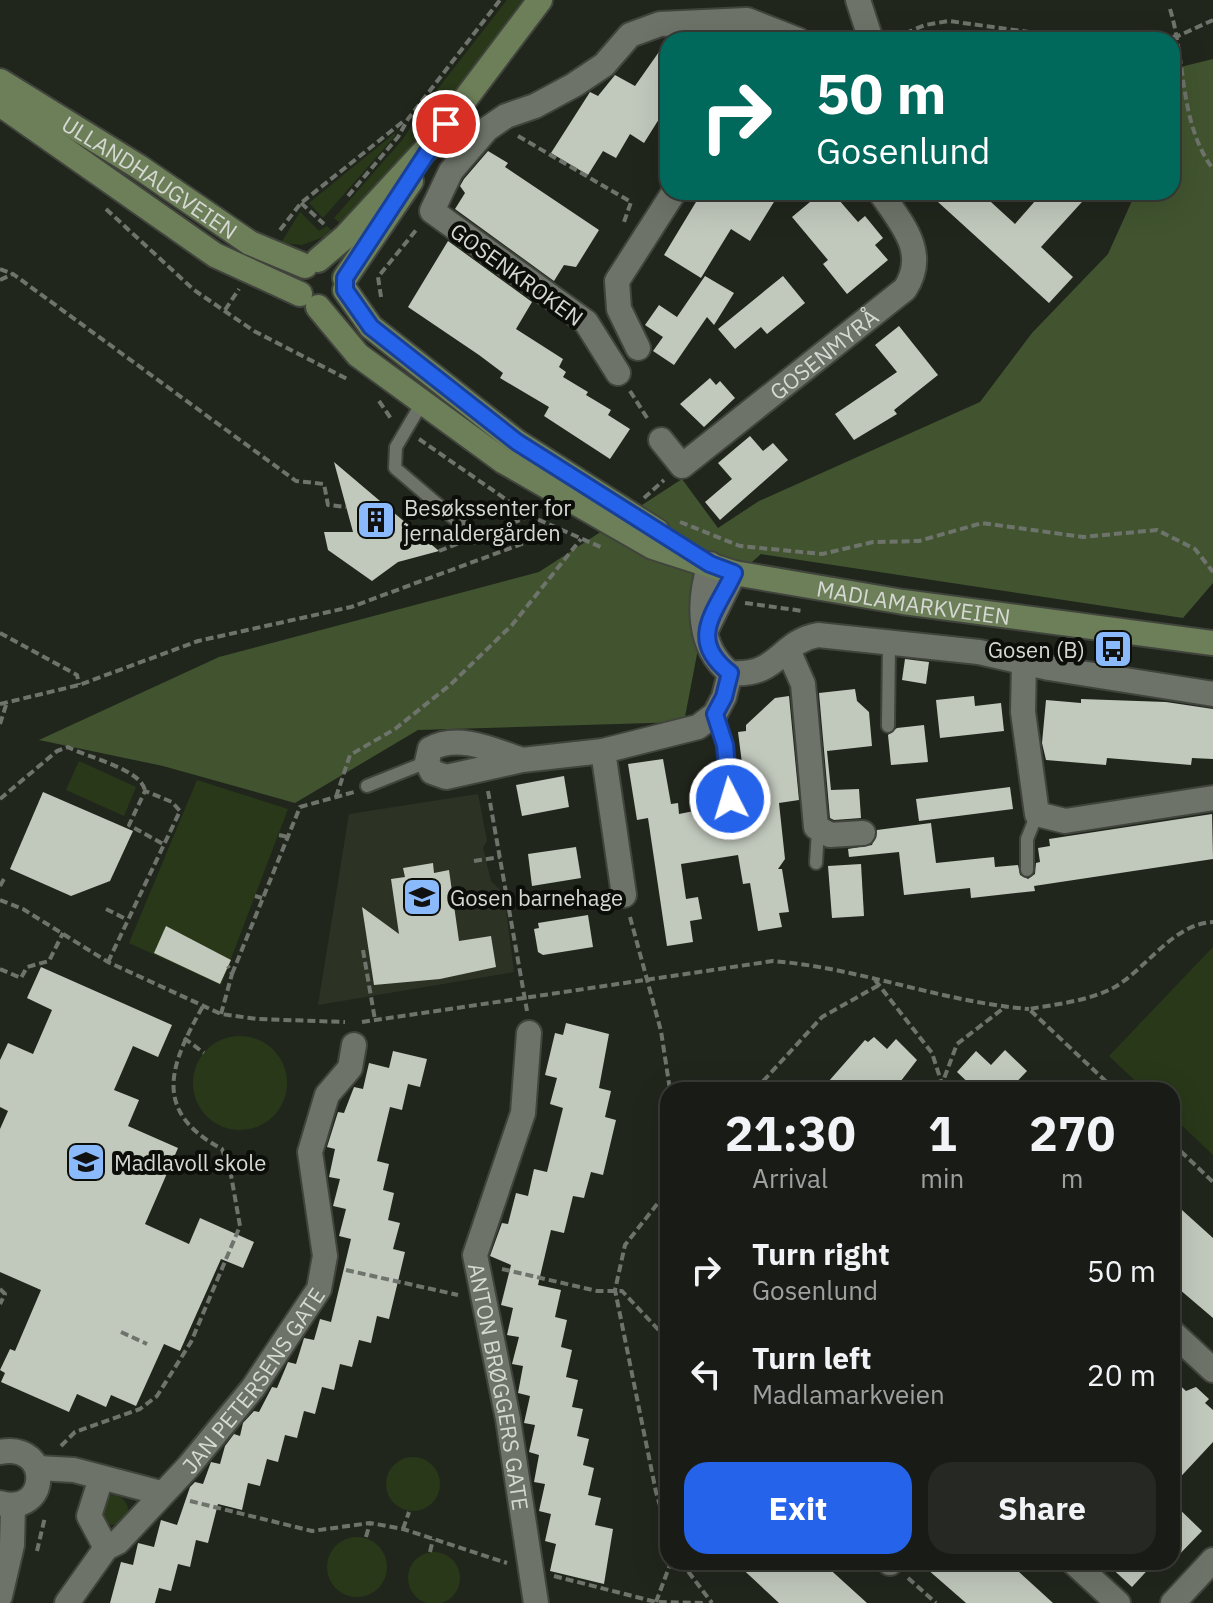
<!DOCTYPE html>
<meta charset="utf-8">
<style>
body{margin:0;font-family:"IBM Plex Sans",sans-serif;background:#262923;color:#f1f3f6;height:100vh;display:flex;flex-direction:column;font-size:30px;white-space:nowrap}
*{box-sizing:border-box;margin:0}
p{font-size:26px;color:#9fa1a1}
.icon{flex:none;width:44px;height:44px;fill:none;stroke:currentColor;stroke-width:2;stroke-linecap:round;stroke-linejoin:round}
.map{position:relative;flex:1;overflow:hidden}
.sheet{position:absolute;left:660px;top:1082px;width:520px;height:488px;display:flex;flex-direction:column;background:#191c16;border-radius:24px;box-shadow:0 8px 32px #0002,0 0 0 2px #373a35}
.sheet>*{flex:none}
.hud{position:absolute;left:660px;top:32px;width:520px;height:168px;border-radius:24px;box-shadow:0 8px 32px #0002,0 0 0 2px #373a35;background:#00695c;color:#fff;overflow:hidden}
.pin{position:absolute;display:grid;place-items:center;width:68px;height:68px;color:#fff;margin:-34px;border:4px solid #fff;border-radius:50%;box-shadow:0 2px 8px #0007}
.me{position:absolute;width:88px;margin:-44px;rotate:355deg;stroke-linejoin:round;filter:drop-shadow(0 0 6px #0008)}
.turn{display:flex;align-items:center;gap:28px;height:168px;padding:0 24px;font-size:36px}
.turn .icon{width:104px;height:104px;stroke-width:2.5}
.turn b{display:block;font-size:56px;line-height:68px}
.eta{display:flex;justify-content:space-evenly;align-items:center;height:136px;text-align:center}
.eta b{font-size:48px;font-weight:800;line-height:56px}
.action{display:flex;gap:16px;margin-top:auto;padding:16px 24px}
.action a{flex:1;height:92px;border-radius:24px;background:#2563eb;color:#fff;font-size:32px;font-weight:800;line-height:92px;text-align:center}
.action a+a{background:#262923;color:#f1f3f6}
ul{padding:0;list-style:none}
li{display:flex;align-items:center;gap:24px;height:104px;padding:0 24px}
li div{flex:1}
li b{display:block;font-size:30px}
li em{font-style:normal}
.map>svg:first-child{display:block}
.built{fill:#2c3325}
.green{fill:#293819}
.forest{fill:#41542f}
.building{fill:#c1c8bc}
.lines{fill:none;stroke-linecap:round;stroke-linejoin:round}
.service-casing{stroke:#40443c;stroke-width:16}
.minor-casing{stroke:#40443c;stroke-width:28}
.secondary-casing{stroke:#40443c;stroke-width:28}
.path{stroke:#6e736b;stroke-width:4;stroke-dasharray:8 4;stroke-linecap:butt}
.service{stroke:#6d7368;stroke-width:12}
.minor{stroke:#6d7368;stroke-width:24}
.secondary{stroke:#6d7f59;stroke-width:24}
.route-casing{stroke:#184099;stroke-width:20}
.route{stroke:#2563eb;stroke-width:14}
.labels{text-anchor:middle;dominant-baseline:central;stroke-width:8;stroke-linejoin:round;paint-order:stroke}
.street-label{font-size:22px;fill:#d6d9d3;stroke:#0c0e0a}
.poi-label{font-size:22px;fill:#d6d9d3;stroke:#0c0e0a;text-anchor:start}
</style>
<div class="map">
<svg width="1213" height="1603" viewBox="0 0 1213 1603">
<rect width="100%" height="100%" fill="#21261d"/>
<polygon class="built" points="478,794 487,841 483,848 491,881 504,894 514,972 318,1005 349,814"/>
<g class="green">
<polygon points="507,0 525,0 390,173 342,225 334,218 403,139 422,109"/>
<polygon points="395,133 395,136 323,218 309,203"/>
<polygon points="300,212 319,231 327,226 334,233 302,245 281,243"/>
<polygon points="79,761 136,787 124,816 66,790"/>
<polygon points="197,780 288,809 221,985 129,943"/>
<polygon points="1213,947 1213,1155 1172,1116 1172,1090 1145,1090 1109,1056"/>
<circle cx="240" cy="1083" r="47"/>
<circle cx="413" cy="1484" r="27"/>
<circle cx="113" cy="1510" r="15"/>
<circle cx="357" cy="1567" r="30"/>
<circle cx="434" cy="1578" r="26"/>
</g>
<polygon class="forest" points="1213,59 1213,583 1183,618 761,554 707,602 684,722 418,730 295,803 163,766 39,740 219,657 539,572 682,479 718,528 759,501 980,402 1032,333 1108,254 1136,192 1172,192 1172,69"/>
<g class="building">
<polygon points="668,39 668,124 659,119 644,143 630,134 616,158 603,151 588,175 551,153 590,92 598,96 615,75 635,86"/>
<polygon points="488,151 508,163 505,167 599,230 576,267 564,265 554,281 455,209 465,193 460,186 464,179"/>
<polygon points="702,192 780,192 750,241 731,229 701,278 664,255"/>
<polygon points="822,192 832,192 858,222 865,216 883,238 875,245 888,260 847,294 823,264 828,260 792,217"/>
<polygon points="927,192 980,192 1015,224 1043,192 1091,192 1041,247 1073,277 1049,303"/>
<polygon points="448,241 532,302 516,329 563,359 559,367 566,372 563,377 588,392 586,395 611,410 608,415 630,429 610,459 544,416 549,407 500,378 503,373 479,355 408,307"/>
<polygon points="705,276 734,293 714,325 707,317 674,365 653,351 663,337 645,325 659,305 677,317"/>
<polygon points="783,276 805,303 767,334 761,327 735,349 718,329"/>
<polygon points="899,326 938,375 894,410 897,414 854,440 835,414 897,372 875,345"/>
<polygon points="710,378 716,385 720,381 735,398 704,427 680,404"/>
<polygon points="750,436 763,451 773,443 788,460 720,520 705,502 732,479 718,463"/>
<polygon points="334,462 439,551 398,562 372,581 328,550 324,532 353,532"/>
<polygon points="905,659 929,662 926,684 902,680"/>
<polygon points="855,689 857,701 869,712 872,746 827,751 831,790 859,789 861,818 834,820 830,818 819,693"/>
<polygon points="789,696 799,800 779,803 785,859 778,869 782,869 789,912 779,913 782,927 758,931 750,883 743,884 738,855 681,864 686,899 698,897 702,919 690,921 693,942 667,946 648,818 637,820 628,764 663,759 671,804 678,803 679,814 724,805 734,807 739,799 738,780 744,779 738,732 746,731 746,725 775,698"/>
<polygon points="974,696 975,706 1001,703 1004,731 940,738 936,700"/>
<polygon points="1081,699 1166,702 1213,709 1213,759 1192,758 1191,765 1107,758 1106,765 1046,760 1042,743 1046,700 1081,703"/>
<polygon points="924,725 928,762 891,765 888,735 897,728"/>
<polygon points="564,776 569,807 522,816 516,785"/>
<polygon points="1010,787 1013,809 919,821 916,799"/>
<polygon points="43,792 133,831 110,881 71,896 10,869"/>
<polygon points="1212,814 1213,859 1034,886 1035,891 971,898 970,888 904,895 899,852 849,857 848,849 872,845 877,830 931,823 936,863 994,857 995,867 1018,865 1020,875 1028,879 1035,874 1036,863 1040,862 1038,848 1050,846 1049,839"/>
<polygon points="576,847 581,878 532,886 528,854"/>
<polygon points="433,863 434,873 449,870 459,941 491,936 496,967 440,979 374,985 362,907 399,934 391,879 405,877 403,868"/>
<polygon points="861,864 864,916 832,918 828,866"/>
<polygon points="588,915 593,947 543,955 538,952 534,929 539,928 538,923"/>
<polygon points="166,926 231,960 220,984 154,953"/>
<polygon points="41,967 172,1025 158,1057 133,1046 114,1090 139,1100 128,1126 178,1148 145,1224 189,1244 200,1218 254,1242 243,1268 221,1259 180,1351 164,1344 136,1406 111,1395 106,1407 77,1394 69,1412 1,1382 5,1373 0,1370 10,1349 15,1351 41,1290 0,1272 0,1129 8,1111 0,1107 0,1060 8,1043 33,1054 52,1010 27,998"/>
<polygon points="566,1023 609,1034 599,1088 611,1091 605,1117 616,1120 603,1175 591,1172 584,1198 573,1196 564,1233 551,1230 538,1285 561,1290 555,1317 567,1320 561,1347 572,1350 566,1377 578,1380 572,1407 583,1409 577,1436 589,1439 583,1465 594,1468 588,1495 601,1498 595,1525 613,1529 604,1584 550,1571 556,1544 545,1541 551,1514 539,1511 545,1484 534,1482 539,1455 529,1452 535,1425 524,1423 530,1396 518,1393 523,1366 512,1364 519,1337 507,1335 513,1308 501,1305 511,1265 490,1256 502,1223 508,1224 516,1193 528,1196 534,1169 547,1172 563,1108 550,1104 557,1078 545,1075 555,1033 563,1035"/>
<polygon points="874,1037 887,1049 896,1039 917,1060 894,1090 821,1090 865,1040 868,1042"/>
<polygon points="1005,1050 1027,1071 1009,1090 976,1090 957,1072 976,1051 991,1065"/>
<polygon points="393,1051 427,1059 420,1087 408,1084 402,1110 390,1107 377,1161 389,1164 383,1190 394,1193 388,1220 400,1223 393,1249 405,1252 389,1319 377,1316 371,1343 359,1340 352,1367 340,1364 334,1390 322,1387 315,1414 304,1411 297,1438 285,1435 278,1462 267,1459 260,1486 248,1483 242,1510 218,1504 208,1543 196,1540 190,1567 178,1564 171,1591 159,1588 155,1603 110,1603 121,1562 133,1565 138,1543 154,1547 161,1520 177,1525 190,1487 195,1482 203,1484 211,1462 220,1464 225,1446 234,1434 240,1436 243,1423 254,1411 259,1412 272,1387 277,1388 288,1362 296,1364 304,1338 314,1340 320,1319 331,1322 351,1239 339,1236 346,1209 333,1206 340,1179 329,1177 335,1149 327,1147 338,1112 344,1113 354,1087 363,1089 369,1063 389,1068"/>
<polygon points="1172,1201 1213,1238 1213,1318 1172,1283"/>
<polygon points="1172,1378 1186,1391 1196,1387 1209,1399 1205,1403 1213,1410 1213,1442 1172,1486"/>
<polygon points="1172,1502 1202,1531 1172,1562"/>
<polygon points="735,1562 810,1562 819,1570 824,1564 867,1603 779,1603"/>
<polygon points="919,1562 1008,1562 1053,1603 966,1603"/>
<polygon points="1105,1562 1155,1562 1132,1587"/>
</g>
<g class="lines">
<defs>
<g id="service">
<polyline points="423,401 396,447 395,468 476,537"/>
<polyline points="715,714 725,745 730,799"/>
<polyline points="888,726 889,644"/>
<polyline points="367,786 427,762"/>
<polyline points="816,863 818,830"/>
<polyline points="1027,870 1027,839 1037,814"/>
</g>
<g id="minor">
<polyline points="858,0 871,40"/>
<polyline points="638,348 619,309 617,281 674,192"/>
<polyline points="618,373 586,322 432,211 451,171 487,129 506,116 535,106 574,85 604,65 630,35 660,24 747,20 798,40"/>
<path id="s1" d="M661,440L682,466L905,289C929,252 901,223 880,192"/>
<polyline points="706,630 734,573"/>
<polyline points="788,650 803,684 816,827 830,835 863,833"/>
<polyline points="1024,663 1023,712 1037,814 1065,821 1213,798"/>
<path d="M730,673C779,677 779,642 818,635L979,652L1049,668L1213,694"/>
<polyline points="603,751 624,895"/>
<path d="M522,760C493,750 458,733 430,749L427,762L432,772L446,777L522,760L603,751L698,727L715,714L724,697L730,673C697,647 698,601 710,564"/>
<path id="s2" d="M529,1033L523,1113L475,1255L508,1419L536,1603"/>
<polyline points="1172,1332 1213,1370"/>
<path d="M0,1452C53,1442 49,1517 0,1503"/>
<polyline points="37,1468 74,1470 161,1493"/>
<polyline points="101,1478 89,1516 106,1548"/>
<polyline points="889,1562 890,1563"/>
<polyline points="1073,1562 1118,1603"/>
<polyline points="0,1596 12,1545 13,1506"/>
<path id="s3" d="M67,1603L106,1548L118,1542L188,1467L253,1388L319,1289L325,1256L310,1152L327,1095L350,1068L354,1045"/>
<polyline points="1173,1603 1213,1560"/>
</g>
<g id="secondary">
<path id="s4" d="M0,81L139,167L250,243L305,266"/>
<polyline points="0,104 215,255 300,294"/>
<polyline points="318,260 346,236 432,143 540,0"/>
<polyline points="345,278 411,181"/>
<polyline points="345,290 371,327 517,442 657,531"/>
<path id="s5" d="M318,307L358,355L503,461L653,547L734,573L903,602L1213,643"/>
</g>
</defs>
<use href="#service" class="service-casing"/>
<use href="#minor" class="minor-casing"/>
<use href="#secondary" class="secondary-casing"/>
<g class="path">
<path d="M1170,9C1186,61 1179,123 1213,169"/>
<polyline points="894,38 925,25 949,21 1088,40"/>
<polyline points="1149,40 1178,36 1213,20"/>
<polyline points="518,136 631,202 623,225"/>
<polyline points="1003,192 1013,192"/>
<polyline points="348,196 398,137 408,119 500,0"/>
<polyline points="301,203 324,224"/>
<polyline points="106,209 194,290 254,331 349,380"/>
<polyline points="280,230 301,203 405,120"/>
<polyline points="0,269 13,274"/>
<polyline points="0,280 13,274 296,481 324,484 328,505 346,507"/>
<polyline points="381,297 378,277 417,229"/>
<polyline points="225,310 239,289"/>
<polyline points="630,391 649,421"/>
<polyline points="379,401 392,420"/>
<polyline points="419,439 530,516 603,548"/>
<polyline points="644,498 664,480"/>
<polyline points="680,522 740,546 822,554 873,542 919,541 982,523 1083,537 1157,530 1195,549 1213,572"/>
<polyline points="490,532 530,516"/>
<polyline points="439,551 459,543"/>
<polyline points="745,603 803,611"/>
<polyline points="0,633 77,675 79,685"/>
<polyline points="0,704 79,685 198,641 351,607 546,535 553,524"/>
<polyline points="0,724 7,702"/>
<polyline points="488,791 527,1011"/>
<polyline points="336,797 350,755 395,729 450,685 512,625 581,539"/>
<path d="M0,799L57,751L68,747C86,757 142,769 145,791"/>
<polyline points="279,835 288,837"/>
<polyline points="474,861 500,857"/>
<polyline points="0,886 5,877"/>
<polyline points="255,896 262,898"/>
<polyline points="0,900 23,909 108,962 221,1014 257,1019 345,1022"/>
<polyline points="106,909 126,919"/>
<polyline points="630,917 661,1031 670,1090"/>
<polyline points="363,950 375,1020"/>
<polyline points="108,962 180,811 172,802 145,791 129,825 163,844"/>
<polyline points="0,969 21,978 27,967 49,961 63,933"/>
<polyline points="232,974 300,807 354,792"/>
<polyline points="875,980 932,1053 942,1084 957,1044 1005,1007"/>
<polyline points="221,1014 232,974 228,966"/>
<path d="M362,1022L773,961C860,968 942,1002 1029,1009"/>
<polyline points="184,1038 204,1053"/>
<polyline points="755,1090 822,1017 879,985"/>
<path d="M1115,1090L1029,1009C1057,1004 1089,1001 1115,987C1148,967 1173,924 1213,922"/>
<polyline points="1172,1143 1213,1182"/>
<polyline points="668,1183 665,1194 625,1245 615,1290 656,1492 668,1533"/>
<polyline points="502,1269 597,1291 622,1291 668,1340"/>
<polyline points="346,1270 458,1295"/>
<polyline points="0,1289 5,1294 0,1304"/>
<polyline points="121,1332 147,1344"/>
<path d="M61,1446L75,1432L140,1409L157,1396L191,1342L240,1226L231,1175L222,1149C151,1111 170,1065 203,1006"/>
<polyline points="190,1501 312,1531 370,1523 403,1529 507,1563"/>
<polyline points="403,1529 409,1512"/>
<polyline points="366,1537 370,1523"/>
<polyline points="37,1551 45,1517"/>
<polyline points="430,1552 433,1539"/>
<polyline points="681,1562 712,1603"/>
<polyline points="554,1576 656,1602 704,1603"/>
<polyline points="908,1578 936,1603"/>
<polyline points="656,1602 671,1562"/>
</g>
<use href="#service" class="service"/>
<use href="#minor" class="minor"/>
<use href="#secondary" class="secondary"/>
</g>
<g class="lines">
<defs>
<path id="route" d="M446,124L345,278V290L371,327L517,442L710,564L734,573C716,612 686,639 730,673L724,697L715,714L725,745L730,799"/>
</defs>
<use href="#route" class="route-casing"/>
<use href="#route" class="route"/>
</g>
<defs>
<symbol id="building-square" viewBox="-11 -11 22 22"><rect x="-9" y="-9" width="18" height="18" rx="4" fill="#8bbafc" stroke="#0c0e0a"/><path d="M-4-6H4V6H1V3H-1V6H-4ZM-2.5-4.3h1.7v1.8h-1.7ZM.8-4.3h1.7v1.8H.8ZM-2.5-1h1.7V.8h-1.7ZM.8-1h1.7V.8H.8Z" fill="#111"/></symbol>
<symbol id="bus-square" viewBox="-11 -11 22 22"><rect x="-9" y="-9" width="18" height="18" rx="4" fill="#8bbafc" stroke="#0c0e0a"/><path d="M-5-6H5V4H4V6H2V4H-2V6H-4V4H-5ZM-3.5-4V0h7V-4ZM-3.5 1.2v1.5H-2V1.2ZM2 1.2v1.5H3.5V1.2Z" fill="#111"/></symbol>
<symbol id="school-square" viewBox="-11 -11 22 22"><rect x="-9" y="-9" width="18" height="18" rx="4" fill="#8bbafc" stroke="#0c0e0a"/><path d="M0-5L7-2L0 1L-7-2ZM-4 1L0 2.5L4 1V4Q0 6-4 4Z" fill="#111"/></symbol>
</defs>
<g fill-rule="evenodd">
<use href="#building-square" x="354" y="498" width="44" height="44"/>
<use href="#bus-square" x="1091" y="627" width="44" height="44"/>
<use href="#school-square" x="400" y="875" width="44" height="44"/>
<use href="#school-square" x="64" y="1140" width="44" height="44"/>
</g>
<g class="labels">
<g class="street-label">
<text stroke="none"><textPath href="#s4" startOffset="178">ULLANDHAUGVEIEN</textPath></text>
<text transform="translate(517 274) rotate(36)">GOSENKROKEN</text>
<text stroke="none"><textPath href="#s1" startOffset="214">GOSENMYRÅ</textPath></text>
<text stroke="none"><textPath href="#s5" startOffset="682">MADLAMARKVEIEN</textPath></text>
<text stroke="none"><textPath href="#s3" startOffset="292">JAN PETERSENS GATE</textPath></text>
<text stroke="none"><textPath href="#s2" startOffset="364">ANTON BRØGGERS GATE</textPath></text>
</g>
<g class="poi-label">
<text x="404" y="507">Besøkssenter for<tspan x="404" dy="25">jernaldergården</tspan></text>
<text x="1085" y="649" text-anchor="end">Gosen (B)</text>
<text x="450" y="897">Gosen barnehage</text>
<text x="114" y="1162">Madlavoll skole</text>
</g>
</g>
</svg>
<div class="pin" style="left:446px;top:124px;background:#d93025"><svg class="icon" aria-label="arrive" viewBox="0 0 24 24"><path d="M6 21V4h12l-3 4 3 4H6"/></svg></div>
<svg class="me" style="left:730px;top:799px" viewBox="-20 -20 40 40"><circle r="17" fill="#2563eb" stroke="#fff" stroke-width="3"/><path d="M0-11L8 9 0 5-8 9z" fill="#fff"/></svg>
<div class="hud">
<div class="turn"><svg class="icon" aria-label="right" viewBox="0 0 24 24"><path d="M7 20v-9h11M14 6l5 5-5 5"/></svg><div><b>50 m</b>Gosenlund</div></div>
</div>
<section class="sheet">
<div class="eta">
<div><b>21:30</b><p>Arrival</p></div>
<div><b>1</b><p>min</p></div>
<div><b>270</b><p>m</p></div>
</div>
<ul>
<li><svg class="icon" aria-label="right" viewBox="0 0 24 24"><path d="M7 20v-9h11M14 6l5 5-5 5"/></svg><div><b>Turn right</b><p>Gosenlund</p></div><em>50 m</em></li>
<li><svg class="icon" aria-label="left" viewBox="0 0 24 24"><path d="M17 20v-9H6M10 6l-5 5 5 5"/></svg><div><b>Turn left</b><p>Madlamarkveien</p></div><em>20 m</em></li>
</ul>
<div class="action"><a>Exit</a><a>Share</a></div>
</section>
</div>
